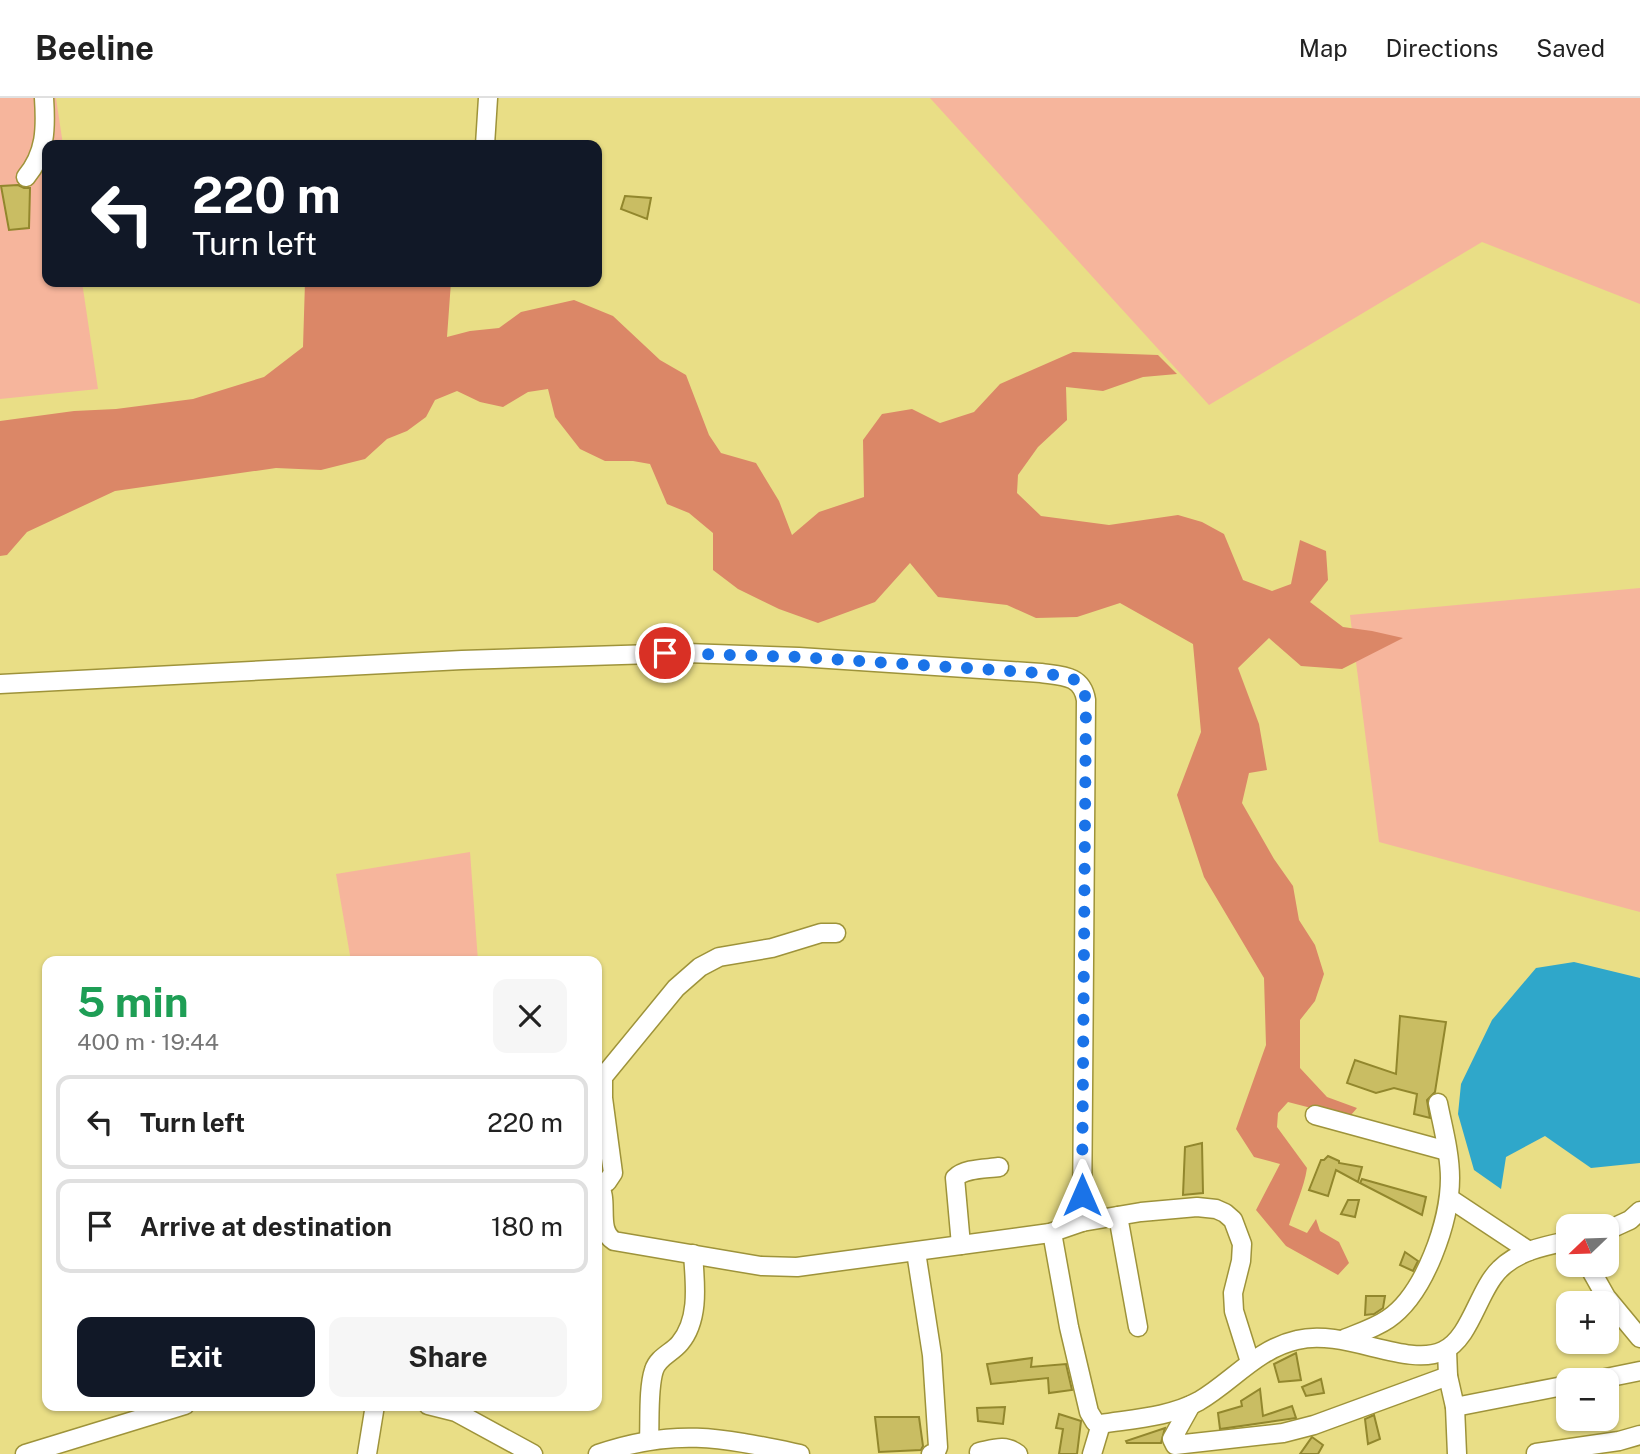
<!DOCTYPE html>
<meta charset="utf-8">
<style>
body{margin:0;font-family:"Public Sans",sans-serif;background:#f6f6f6;color:#222;height:100vh;display:flex;flex-direction:column;font-size:26px;white-space:nowrap}
*{box-sizing:border-box;margin:0}
p{font-size:23px;color:#767676}
.icon{flex:none;width:38px;height:38px;fill:none;stroke:currentColor;stroke-width:2;stroke-linecap:round;stroke-linejoin:round}
.map{position:relative;flex:1;overflow:hidden}
.side{position:absolute;left:42px;top:858px;width:560px;height:455px;display:flex;flex-direction:column;background:#fff;border-radius:14px;box-shadow:0 2px 5px #0004}
.side>*{flex:none}
.banner{position:absolute;left:42px;top:42px;width:560px;height:147px;border-radius:14px;box-shadow:0 2px 5px #0004;background:#111827;color:#fff;overflow:hidden}
.needle{width:46px;rotate:247deg}
.tools{position:absolute;left:1556px;top:1116px;display:grid;gap:14px}
.tools a{display:grid;place-items:center;width:63px;height:63px;border-radius:14px;background:#fff;box-shadow:0 2px 5px #0004;font-size:35px}
.pin{position:absolute;display:grid;place-items:center;width:60px;height:60px;color:#fff;margin:-30px;border:4px solid #fff;border-radius:50%;box-shadow:0 2px 7px #0007}
.me{position:absolute;width:77px;margin:-38px;rotate:0deg;stroke-linejoin:round;filter:drop-shadow(0 0 5px #0008)}
.turn{display:flex;align-items:center;gap:24px;height:147px;padding:0 35px;font-size:32px}
.turn .icon{width:91px;height:91px;stroke-width:2.5}
.turn b{display:block;font-size:49px;line-height:60px}
.round{display:grid;place-items:center;flex:none;width:74px;height:74px;border-radius:14px;background:#f6f6f6}
.overview{display:flex;align-items:center;justify-content:space-between;height:119px;padding:0 35px}
h1{font-size:42px;font-weight:700;line-height:52px;color:#1e9e55}
.action{display:flex;gap:14px;margin-top:auto;padding:14px 35px}
.action a{flex:1;height:80px;border-radius:14px;background:#111827;color:#fff;font-size:28px;font-weight:700;line-height:80px;text-align:center}
.action a+a{background:#f6f6f6;color:#222}
ul{padding:0;list-style:none}
li{display:flex;align-items:center;gap:21px;height:94px;margin:0 14px 10px;padding:0 21px;border:4px solid #e0e0e0;border-radius:14px}
li div{flex:1}
li b{display:block;font-size:26px}
li em{font-style:normal}
header{display:flex;align-items:center;gap:42px;box-sizing:border-box;height:98px;padding:0 35px;background:#fff;border-bottom:2px solid #e0e0e0}
header strong{font-size:33px}
nav{display:flex;gap:38px;margin-inline-start:auto;font-size:24px}
.map>svg:first-child{display:block}
.green{fill:#f6b59c}
.forest{fill:#db8767}
.water{fill:#2fa7ca}
.building{fill:#c9bd63;stroke:#92872d;stroke-width:2}
.lines{fill:none;stroke-linecap:round;stroke-linejoin:round}
.minor-casing{stroke:#9e933a;stroke-width:21}
.minor{stroke:#fff;stroke-width:18}
.route{stroke:#1a73e8;stroke-width:12;stroke-dasharray:0 21.6}
</style>
<header>
<strong>Beeline</strong>
<nav><a>Map</a><a>Directions</a><a>Saved</a></nav>
</header>
<div class="map">
<svg width="1640" height="1356" viewBox="0 0 1640 1356">
<rect width="100%" height="100%" fill="#e9de86"/>
<g class="green">
<polygon points="0,0 56,0 63,47 47,47 47,184 82,184 98,291 0,301"/>
<polygon points="930,0 1640,0 1640,206 1482,144 1209,307"/>
<polygon points="1640,490 1640,814 1379,744 1350,517"/>
<polygon points="470,754 478,863 351,863 336,776"/>
</g>
<path class="forest" d="M305,184H451L447,239L470,233L499,230L521,214L574,202L613,218L660,262L686,277L709,337L721,355L756,365L779,403L792,437L819,414L864,399L863,342L882,316L912,311L940,325L974,314L1000,286L1073,254L1158,257L1177,276L1143,279L1103,293L1066,289L1067,322L1038,349L1018,377L1017,395L1041,418L1109,427L1178,417L1202,424L1224,436L1243,482L1272,493L1291,486L1300,442L1326,453L1328,482L1310,504L1343,529L1372,533L1403,540L1342,571L1301,568L1269,540L1238,570L1259,626L1267,672L1249,675L1242,705L1274,761L1293,788L1299,822L1315,847L1324,876L1315,903L1300,922V970L1327,999L1357,1010L1345,1024L1315,1011L1288,1004L1278,1015L1277,1029L1307,1070C1304,1090 1295,1108 1289,1127L1307,1135L1316,1121L1320,1133L1339,1144L1349,1165L1338,1177L1286,1148L1256,1112L1280,1066L1254,1059L1236,1031L1266,947L1264,880L1204,779L1177,697L1201,634L1193,546L1120,505L1077,519L1036,520L1007,507L938,499L910,465L875,504L818,525L779,511L738,491L713,472V435L689,415L667,406L650,366L633,363H605L580,351L555,319L548,291L528,294L503,309L480,304L457,293L435,302L426,319L407,333L387,341L365,361L321,372L276,370L115,393L27,434L7,457L0,458V323L74,313L116,311L193,301L264,279L303,249Z"/>
<polygon class="water" points="1574,864 1640,880 1640,1065 1591,1070 1545,1038 1506,1059 1501,1091 1474,1072 1458,1016 1461,986 1492,922 1536,870"/>
<g class="building">
<polygon points="18,87 24,90 30,90 29,130 9,132 1,88"/>
<polygon points="625,98 651,100 647,121 621,111"/>
<polygon points="1400,918 1446,924 1435,994 1427,1002 1430,1020 1414,1016 1417,996 1394,990 1376,995 1347,985 1355,962 1396,976"/>
<polygon points="1202,1045 1203,1095 1183,1097 1185,1049"/>
<polygon points="1328,1058 1339,1063 1339,1065 1362,1069 1358,1084 1336,1072 1328,1098 1309,1092 1321,1062 1324,1062"/>
<polygon points="1362,1081 1426,1099 1422,1117 1360,1085"/>
<polygon points="1348,1102 1359,1102 1355,1119 1341,1116"/>
<polygon points="1405,1154 1418,1163 1413,1173 1400,1167"/>
<polygon points="1366,1198 1385,1198 1383,1210 1374,1216 1365,1217"/>
<polygon points="1296,1255 1301,1282 1279,1284 1274,1266"/>
<polygon points="1032,1260 1031,1269 1066,1266 1072,1292 1049,1295 1048,1280 991,1286 987,1266"/>
<polygon points="1321,1281 1324,1295 1306,1298 1302,1289"/>
<polygon points="1260,1291 1263,1318 1292,1308 1296,1320 1220,1331 1218,1315 1242,1308 1241,1303"/>
<polygon points="1005,1309 1003,1326 978,1323 977,1310"/>
<polygon points="1059,1316 1081,1323 1077,1356 1059,1356 1063,1331 1056,1330"/>
<polygon points="1374,1317 1380,1341 1368,1346 1365,1321"/>
<polygon points="875,1319 919,1319 923,1348 921,1352 879,1354"/>
<polygon points="1165,1330 1161,1345 1127,1345 1126,1343"/>
<polygon points="1312,1339 1323,1347 1318,1356 1300,1356"/>
</g>
<g class="lines">
<defs>
<g id="minor">
<polyline points="485,47 488,0"/>
<path d="M26,79C46,55 46,30 44,0"/>
<path d="M0,586L462,562L686,555L799,559L1041,575C1062,578 1082,577 1086,602L1082,1124"/>
<polyline points="1315,1017 1447,1053"/>
<path d="M597,1085C611,1100 595,1131 614,1143L761,1168L797,1169L1050,1135L1082,1124L1141,1114L1197,1109L1216,1111L1225,1115L1233,1122L1242,1146L1241,1163L1233,1195L1234,1213L1250,1264"/>
<polyline points="599,1086 607,1084 613,1075 603,1000 603,979 676,890 700,869 719,859 772,850 821,835 836,835"/>
<polyline points="1449,1100 1529,1153"/>
<polyline points="1118,1118 1138,1229"/>
<polyline points="1606,1133 1630,1122 1640,1113"/>
<path d="M1050,1135L1053,1140L1069,1229L1089,1314L1095,1324L1101,1326C1132,1321 1170,1319 1199,1303C1233,1283 1257,1251 1297,1242C1344,1230 1407,1270 1443,1253C1471,1240 1478,1192 1500,1171C1518,1153 1544,1148 1568,1143"/>
<path d="M961,1147L955,1080C965,1070 986,1071 999,1069"/>
<polyline points="916,1154 932,1257 938,1349 936,1354 931,1356"/>
<polyline points="1588,1167 1606,1199 1640,1240"/>
<path d="M1344,1241C1359,1235 1375,1230 1388,1221C1425,1196 1450,1123 1450,1080C1450,1055 1443,1030 1438,1005"/>
<polyline points="1447,1252 1448,1278 1455,1309 1457,1356"/>
<polyline points="1591,1283 1640,1273"/>
<polyline points="428,1307 456,1314 533,1356"/>
<polyline points="1191,1307 1172,1341 1175,1347 1283,1335 1314,1327 1448,1278"/>
<polyline points="1455,1309 1568,1287"/>
<path d="M649,1342C650,1322 648,1290 654,1272C658,1259 672,1255 680,1245C700,1221 695,1185 693,1156"/>
<path d="M979,1354C994,1351 1005,1346 1018,1356"/>
<polyline points="1536,1355 1619,1343 1640,1337"/>
<polyline points="25,1356 185,1307"/>
<polyline points="367,1356 375,1307"/>
<path d="M598,1356C676,1329 723,1340 800,1356"/>
<polyline points="1092,1356 1101,1326"/>
</g>
</defs>
<use href="#minor" class="minor-casing"/>
<use href="#minor" class="minor"/>
</g>
<g class="lines">
<polyline class="route" points="665,555 799,559 1041,575 1069,579 1082,586 1086,602 1082,1097"/>
</g>
</svg>
<div class="tools">
<a><svg class="needle" viewBox="-14 -14 28 28"><path d="M0-13l5 13h-10z" fill="#e53935"/><path d="M0 13l5-13h-10z" fill="#767676"/></svg></a>
<a>+</a>
<a>−</a>
</div>
<div class="pin" style="left:665px;top:555px;background:#d93025"><svg class="icon" aria-label="arrive" viewBox="0 0 24 24"><path d="M6 21V4h12l-3 4 3 4H6"/></svg></div>
<svg class="me" style="left:1082px;top:1097px" viewBox="-20 -20 40 40"><path d="M0-17L14 15 0 8-14 15z" fill="#1a73e8" stroke="#fff" stroke-width="4"/></svg>
<div class="banner">
<div class="turn"><svg class="icon" aria-label="left" viewBox="0 0 24 24"><path d="M17 20v-9H6M10 6l-5 5 5 5"/></svg><div><b>220 m</b>Turn left</div></div>
</div>
<section class="side">
<div class="overview"><div><h1>5 min</h1><p>400 m · 19:44</p></div><a class="round"><svg class="icon" aria-label="close" viewBox="0 0 24 24"><path d="M6 6l12 12M18 6L6 18"/></svg></a></div>
<ul>
<li><svg class="icon" aria-label="left" viewBox="0 0 24 24"><path d="M17 20v-9H6M10 6l-5 5 5 5"/></svg><div><b>Turn left</b></div><em>220 m</em></li>
<li><svg class="icon" aria-label="arrive" viewBox="0 0 24 24"><path d="M6 21V4h12l-3 4 3 4H6"/></svg><div><b>Arrive at destination</b></div><em>180 m</em></li>
</ul>
<div class="action"><a>Exit</a><a>Share</a></div>
</section>
</div>
